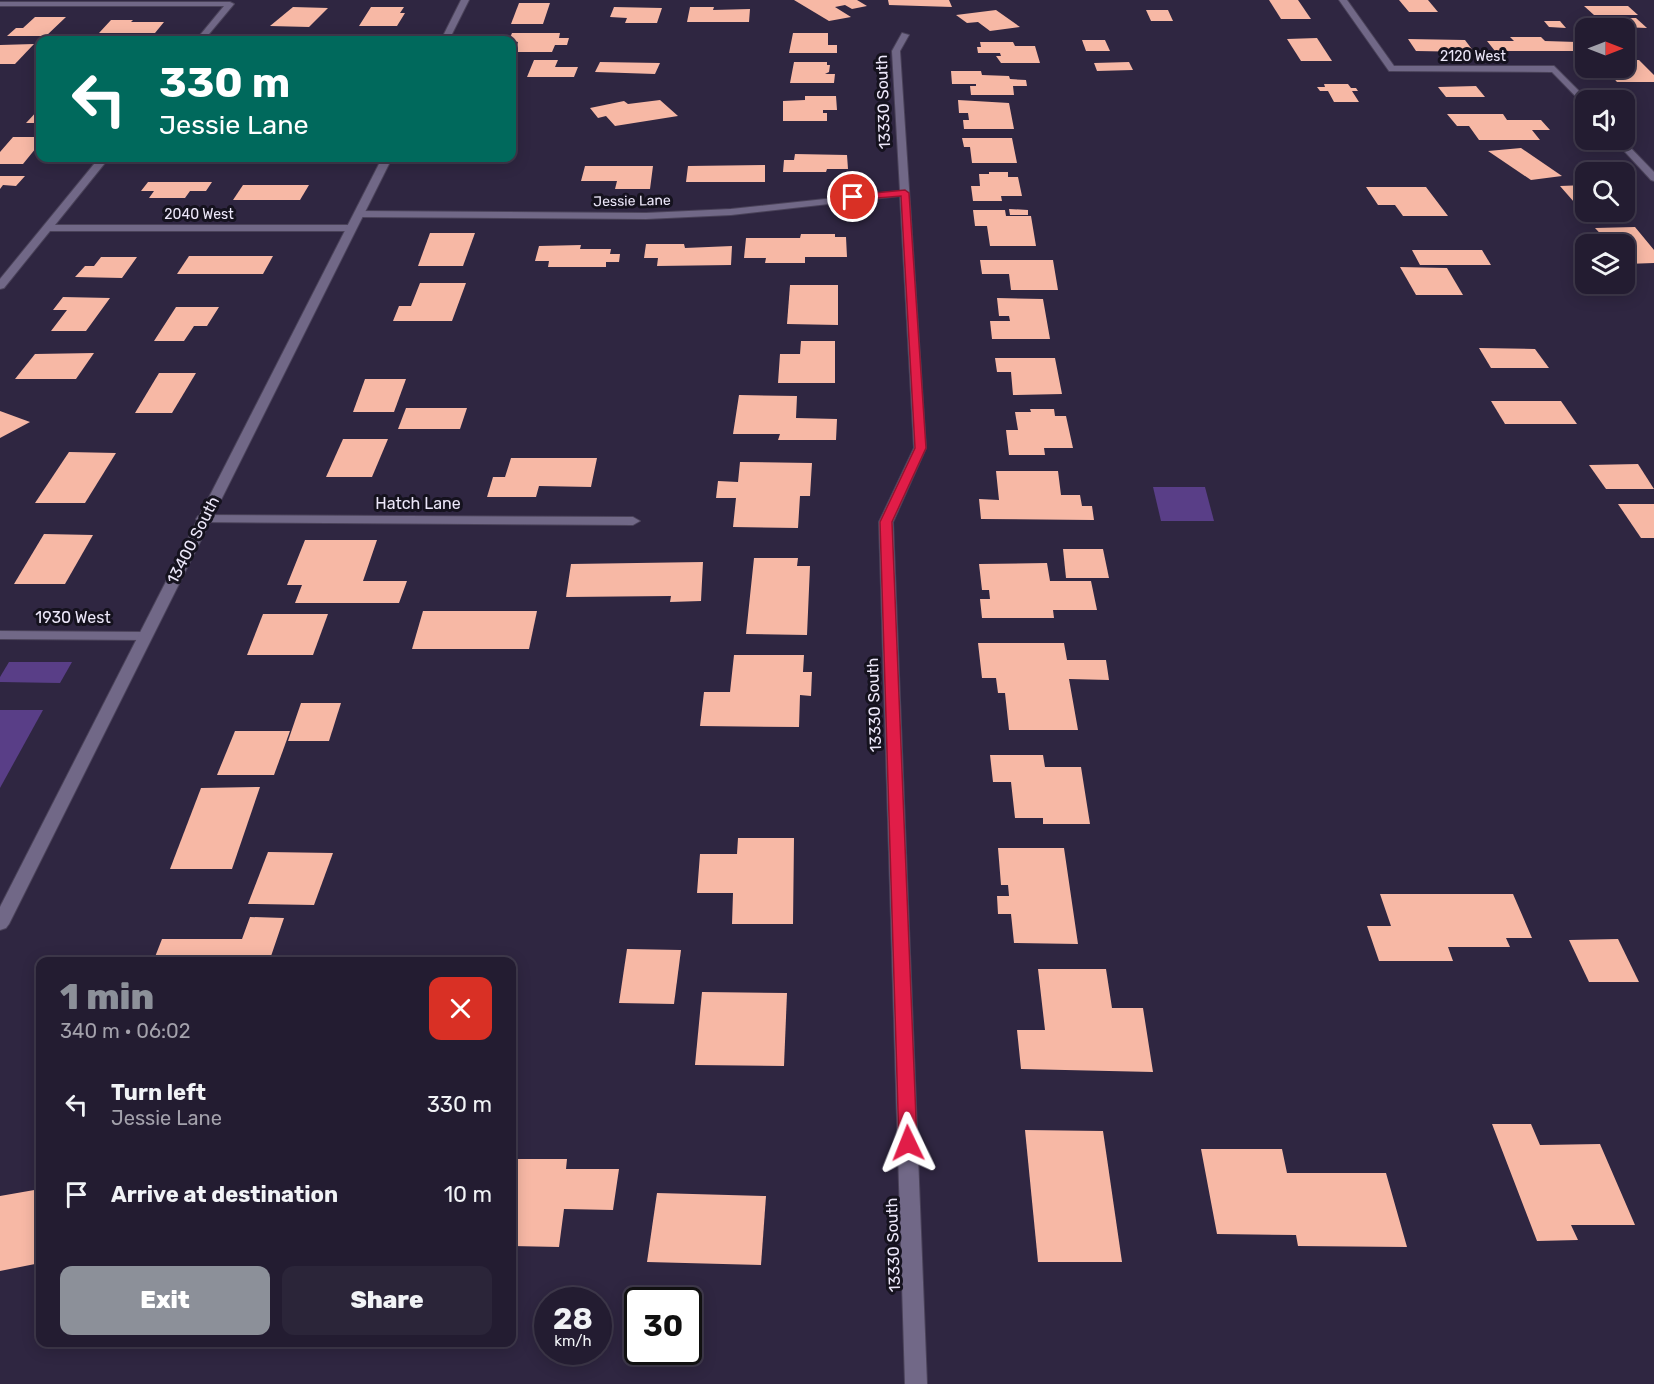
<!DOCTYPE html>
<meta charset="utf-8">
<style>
body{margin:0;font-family:Rubik,sans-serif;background:#2b2539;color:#f1f3f6;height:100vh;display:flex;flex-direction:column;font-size:22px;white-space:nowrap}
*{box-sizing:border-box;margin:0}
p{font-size:20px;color:#a3a1ab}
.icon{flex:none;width:33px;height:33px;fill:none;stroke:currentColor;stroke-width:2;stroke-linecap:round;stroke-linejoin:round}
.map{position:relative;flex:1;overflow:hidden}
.sheet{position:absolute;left:36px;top:957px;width:480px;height:390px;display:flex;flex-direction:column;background:#231c31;border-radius:12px;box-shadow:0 3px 15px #0003,0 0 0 2px #403a4d}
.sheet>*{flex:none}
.hud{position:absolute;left:36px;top:36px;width:480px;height:126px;border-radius:12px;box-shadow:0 3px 15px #0003,0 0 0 2px #403a4d;background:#00695c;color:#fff;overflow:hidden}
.needle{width:39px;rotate:90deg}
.fabs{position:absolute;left:1575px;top:18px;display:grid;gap:12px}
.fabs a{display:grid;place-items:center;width:60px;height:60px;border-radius:12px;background:#231c31;box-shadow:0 3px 15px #0003,0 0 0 2px #403a4d;font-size:30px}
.speed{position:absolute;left:534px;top:1287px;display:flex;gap:12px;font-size:30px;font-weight:700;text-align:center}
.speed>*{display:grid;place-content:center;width:78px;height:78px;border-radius:50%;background:#231c31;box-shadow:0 3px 15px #0003,0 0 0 2px #403a4d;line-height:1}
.speed small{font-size:15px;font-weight:400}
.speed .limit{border:3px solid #111;border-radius:9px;background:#fff;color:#111}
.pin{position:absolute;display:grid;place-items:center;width:51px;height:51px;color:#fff;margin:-26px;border:3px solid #fff;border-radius:50%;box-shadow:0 2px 6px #0007}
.me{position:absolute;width:66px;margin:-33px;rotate:358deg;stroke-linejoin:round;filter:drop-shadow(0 0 4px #0008)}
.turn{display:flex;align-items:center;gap:21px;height:126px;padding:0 24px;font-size:27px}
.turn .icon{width:78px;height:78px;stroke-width:2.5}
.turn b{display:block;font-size:42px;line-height:51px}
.round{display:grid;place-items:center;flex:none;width:63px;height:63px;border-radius:12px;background:#2b2539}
.overview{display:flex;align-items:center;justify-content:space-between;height:102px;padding:0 24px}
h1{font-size:36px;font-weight:800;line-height:45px;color:#8c9099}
.primary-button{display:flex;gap:12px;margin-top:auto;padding:12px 24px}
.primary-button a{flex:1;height:69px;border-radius:12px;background:#8c9099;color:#fff;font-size:24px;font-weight:800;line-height:69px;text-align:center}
.primary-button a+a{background:#2b2539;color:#f1f3f6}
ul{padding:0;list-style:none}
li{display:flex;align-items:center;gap:18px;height:90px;padding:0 24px}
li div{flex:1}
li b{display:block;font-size:22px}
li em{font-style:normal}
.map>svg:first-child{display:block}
.green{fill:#593e87}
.building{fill:#f7b8a5}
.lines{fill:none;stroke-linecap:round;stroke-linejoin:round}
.minor-casing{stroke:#4a4259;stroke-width:2}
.tertiary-casing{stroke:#4a4259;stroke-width:2}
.minor{fill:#716887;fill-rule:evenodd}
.tertiary{fill:#716887;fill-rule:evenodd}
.route{fill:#e11d48;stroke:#92132f;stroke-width:1.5}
.labels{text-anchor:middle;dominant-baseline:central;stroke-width:6;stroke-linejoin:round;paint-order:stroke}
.far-street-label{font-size:14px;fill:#ece7f9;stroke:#15121e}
.street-label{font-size:16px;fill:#ece7f9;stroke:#15121e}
</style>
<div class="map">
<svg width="1654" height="1384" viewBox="0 0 1654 1384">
<rect width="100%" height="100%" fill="#2f2641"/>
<g class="green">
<polygon points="1153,487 1205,487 1214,521 1161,521"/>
<polygon points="9,662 72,662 60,683 0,682 0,677"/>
<polygon points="0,710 43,710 0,788"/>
</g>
<g class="building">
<polygon points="794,0 857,0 867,6 852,9 845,5 835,7 851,17 829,21"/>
<polygon points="888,0 949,0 952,7 889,5"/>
<polygon points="1269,0 1298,0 1311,19 1281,19"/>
<polygon points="1399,0 1428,0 1438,12 1409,12"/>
<polygon points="519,3 550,3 543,24 511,24"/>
<polygon points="1584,6 1628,6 1638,15 1594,15"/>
<polygon points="293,7 328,8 309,27 270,26"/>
<polygon points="371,7 404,7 400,13 405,13 397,26 359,26"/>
<polygon points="614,7 662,8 657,23 625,23 627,18 610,17"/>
<polygon points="690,7 714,7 713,10 750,9 749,22 687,22"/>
<polygon points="996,10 1020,27 990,31 978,22 967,23 956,15"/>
<polygon points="1146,10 1168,10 1173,21 1151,21"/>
<polygon points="35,17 66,17 46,36 7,36 16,28 23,28"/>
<polygon points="1611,18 1636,18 1647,28 1621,27"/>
<polygon points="111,20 133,20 131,22 164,22 155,33 99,33"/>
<polygon points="1544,21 1560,21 1566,28 1549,27"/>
<polygon points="512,33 560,33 559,38 569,38 567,45 555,45 552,52 515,52 518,42 509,40"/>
<polygon points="793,33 828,33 828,45 837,45 837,53 789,53"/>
<polygon points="1510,37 1541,37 1545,41 1577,42 1586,51 1495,51 1487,41 1514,41"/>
<polygon points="346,38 391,38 390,40 344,40"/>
<polygon points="1317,38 1332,61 1301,61 1287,39"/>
<polygon points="1408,39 1465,40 1474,52 1416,51"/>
<polygon points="1082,40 1105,40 1110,51 1086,51"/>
<polygon points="980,42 1013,42 1015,46 1035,46 1040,63 1001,63 996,56 1001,56 1000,53 978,53 977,47 981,47"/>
<polygon points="34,44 15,64 0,64 0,45"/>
<polygon points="534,60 558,60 555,67 578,67 574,77 527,77"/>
<polygon points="1624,60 1639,60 1654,75 1654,82 1617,82 1610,74 1614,74 1608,68 1624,68"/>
<polygon points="600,62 660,63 655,74 595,72"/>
<polygon points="794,62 827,62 827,65 830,65 829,72 825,74 835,74 834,83 790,83"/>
<polygon points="1129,62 1133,70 1097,71 1094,63"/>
<polygon points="951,71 981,71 982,75 1009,76 1010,79 1026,80 1027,86 1013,86 1014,95 971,95 970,86 976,86 976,84 952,84"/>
<polygon points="1324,84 1348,84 1351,88 1356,88 1358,91 1352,91 1359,102 1334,102 1328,91 1320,91 1317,87 1325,87"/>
<polygon points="1476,86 1485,97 1446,97 1438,87"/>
<polygon points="805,96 836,96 837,110 823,110 823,113 827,113 827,121 783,121 783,101 805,100"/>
<polygon points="660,100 678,116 615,126 606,116 598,118 590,108 624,101 628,104"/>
<polygon points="958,100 1009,103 1014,129 964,129 963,120 969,120 968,113 959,113"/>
<polygon points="40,108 40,123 26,123"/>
<polygon points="1447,114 1503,114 1507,120 1541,120 1550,130 1532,130 1540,140 1479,140 1469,126 1457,126"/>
<polygon points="13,137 40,137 40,147 36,148 23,164 0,164 0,152"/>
<polygon points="962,138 1012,138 1017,163 972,163 970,147 964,147"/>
<polygon points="1521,148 1562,176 1531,180 1488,151"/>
<polygon points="795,154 847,155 848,169 827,169 826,172 783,172 784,160 794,160"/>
<polygon points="765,165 765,182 686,182 688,166"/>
<polygon points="585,166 653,166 650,189 615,189 617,181 581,181"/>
<polygon points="989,172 1008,172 1008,177 1018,177 1022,196 1001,196 1002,201 973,201 971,186 980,186 979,174 989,174"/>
<polygon points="0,176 25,176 16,186 3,185 0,189"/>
<polygon points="148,182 212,182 206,191 190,191 185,198 149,198 154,191 141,191"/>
<polygon points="243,185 309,185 300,200 233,200"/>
<polygon points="1586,185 1586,212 1620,212 1625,217 1588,218 1560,186"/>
<polygon points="1366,187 1426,187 1448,216 1403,216 1395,205 1378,205"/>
<polygon points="1009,209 1028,210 1028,215 1010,215"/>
<polygon points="973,210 1005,210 1006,216 1031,216 1036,246 990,246 987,226 975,226"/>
<polygon points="1635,227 1654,250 1654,263 1626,264 1624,244 1610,244 1595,228"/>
<polygon points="430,233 475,233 463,266 418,266"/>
<polygon points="801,234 835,234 835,237 846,237 847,257 805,257 805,263 765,263 766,258 744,258 746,238 800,238"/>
<polygon points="646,244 684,244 685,248 732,246 731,265 657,266 658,258 644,258"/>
<polygon points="581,245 580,249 611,249 610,254 620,254 619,262 606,262 606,267 548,267 549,261 535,261 539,246"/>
<polygon points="1412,250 1482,250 1491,265 1420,265"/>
<polygon points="189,256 273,256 263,274 177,274"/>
<polygon points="101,257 137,257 122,278 75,277 85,266 94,266"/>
<polygon points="980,260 1053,260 1058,290 1011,290 1009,274 982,274"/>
<polygon points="1400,267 1447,268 1463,295 1416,295"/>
<polygon points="420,283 466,283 452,321 393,321 399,306 411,306"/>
<polygon points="790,285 838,285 838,325 787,324"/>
<polygon points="63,297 110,298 86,331 51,331 67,310 53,310"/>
<polygon points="997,298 1043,299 1050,339 992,339 990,321 1010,321 1009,316 999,316"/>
<polygon points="176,307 219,307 207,326 194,326 184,341 154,341"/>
<polygon points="801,341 835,341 835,383 778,383 780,354 800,354"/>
<polygon points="1479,348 1535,349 1549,368 1491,368"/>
<polygon points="94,353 76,379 15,379 35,354"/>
<polygon points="995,358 1055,358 1062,394 1013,395 1011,372 997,372"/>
<polygon points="159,373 196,373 172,413 135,413"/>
<polygon points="365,379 406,379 394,412 353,412"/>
<polygon points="739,395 797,396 796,418 837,419 836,440 778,440 780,434 733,434"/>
<polygon points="1491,401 1561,401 1577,424 1505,424"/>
<polygon points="406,408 467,408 460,429 398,429"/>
<polygon points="1030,409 1054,409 1055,416 1066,416 1073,448 1044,448 1045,455 1009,455 1006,430 1018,430 1015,412 1031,412"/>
<polygon points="0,411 30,422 0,438"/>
<polygon points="343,439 388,439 372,477 326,477"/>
<polygon points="69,452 116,453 85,503 35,503"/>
<polygon points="511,458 597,458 591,487 539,486 536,497 487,497 493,477 505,477"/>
<polygon points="740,462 812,463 810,496 800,496 798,528 733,527 736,498 716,498 718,481 738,482"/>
<polygon points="1638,464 1654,489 1606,489 1589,465"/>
<polygon points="996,471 1058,471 1061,495 1080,495 1082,506 1092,506 1094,520 981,519 979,499 999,500"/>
<polygon points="1618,504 1654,504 1654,538 1641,538"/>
<polygon points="44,534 93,535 65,584 14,584"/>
<polygon points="305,540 377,540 363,581 407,581 399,603 295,603 302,585 287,585"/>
<polygon points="1063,549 1103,549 1109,578 1066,578"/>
<polygon points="754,558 798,558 797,566 810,566 807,635 746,634"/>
<polygon points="703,562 701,601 670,602 671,596 566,597 571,564"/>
<polygon points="1047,563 1050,581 1091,581 1097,610 1053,610 1054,618 982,618 980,599 990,599 989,590 982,590 979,564"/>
<polygon points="423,611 537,611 529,649 412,649"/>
<polygon points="263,614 328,614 313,655 247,655"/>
<polygon points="978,643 1064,643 1067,660 1106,660 1109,680 1069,679 1078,730 1009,730 1005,693 998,693 996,678 982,678"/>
<polygon points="734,655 804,655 803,672 812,672 811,696 800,695 799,727 700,726 704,692 730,692"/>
<polygon points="301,703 341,703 329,741 288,741"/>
<polygon points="235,731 290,731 274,775 217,775"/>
<polygon points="990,755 1043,755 1045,767 1081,767 1090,824 1043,824 1043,818 1015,818 1011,782 993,782"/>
<polygon points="260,787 232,869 170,869 201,788"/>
<polygon points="738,838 794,838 793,924 732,924 733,893 697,893 700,854 737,854"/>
<polygon points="998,848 1064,848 1078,944 1014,943 1011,914 998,914 997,896 1009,896 1008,885 1001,885"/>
<polygon points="268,852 333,853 314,905 248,904"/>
<polygon points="1380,894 1513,894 1532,938 1506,938 1510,947 1448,947 1453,961 1379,961 1367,926 1391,926"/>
<polygon points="250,917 284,918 269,962 153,962 162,939 242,939"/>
<polygon points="1618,939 1639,982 1589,982 1569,940"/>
<polygon points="627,949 681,950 674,1004 619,1003"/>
<polygon points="1038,969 1106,969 1112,1008 1143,1008 1153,1072 1021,1069 1017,1030 1045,1030"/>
<polygon points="702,992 787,993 784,1066 695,1065"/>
<polygon points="1492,1124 1531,1124 1540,1145 1600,1144 1635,1225 1571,1225 1578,1240 1537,1241"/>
<polygon points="1025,1130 1103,1131 1122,1262 1038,1262"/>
<polygon points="1201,1149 1282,1149 1287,1173 1386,1173 1407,1247 1298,1246 1296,1235 1217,1234"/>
<polygon points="514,1159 567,1159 566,1169 619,1169 613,1210 564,1209 559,1247 512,1246 512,1173"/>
<polygon points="40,1189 40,1263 0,1271 0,1196"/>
<polygon points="657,1193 766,1196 761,1265 647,1262"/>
</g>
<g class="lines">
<defs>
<g id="minor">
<polygon points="1339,0 1347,0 1394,66 1554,66 1588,100 1586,100 1586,107 1552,72 1389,71"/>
<polygon points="0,2 230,2 234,4 204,40 196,40 224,6 0,6"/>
<polygon points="902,33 909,35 900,51 926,448 893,522 927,1384 905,1384 879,522 914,448 900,196 731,215 646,219 359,217 354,214 359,211 646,213 731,209 900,191 892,51"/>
<polygon points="1614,140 1623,140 1654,172 1654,181 1651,180"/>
<polygon points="99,158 109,158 55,225 351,225 356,228 351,231 50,231 4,288 0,289 0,279"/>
<polygon points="203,515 633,517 640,521 633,525 198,522 196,519 198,516"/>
<polygon points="0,631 145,632 152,636 145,640 0,639"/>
</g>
<g id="tertiary">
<polygon points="461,0 469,0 449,40 441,40"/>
<polygon points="382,158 392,158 9,924 6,928 0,930 0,907"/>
</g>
</defs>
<use href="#minor" class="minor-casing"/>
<use href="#tertiary" class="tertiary-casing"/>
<use href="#minor" class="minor"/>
<use href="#tertiary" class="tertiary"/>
</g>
<polygon class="route" points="905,190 909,193 926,448 892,522 917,1143 914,1148 908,1150 901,1148 899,1143 880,522 915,448 901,196 853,200 849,197 853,195"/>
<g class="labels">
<g class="far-street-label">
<text x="1473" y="56">2120 West</text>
<text transform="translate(632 201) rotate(-1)">Jessie Lane</text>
<text x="199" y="214">2040 West</text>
</g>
<g class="street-label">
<text transform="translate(883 102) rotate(-92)">13330 South</text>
<text x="418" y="503">Hatch Lane</text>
<text transform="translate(193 540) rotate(-63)">13400 South</text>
<text x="73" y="617">1930 West</text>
<text transform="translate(874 705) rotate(-92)">13330 South</text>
<text transform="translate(893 1245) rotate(-92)">13330 South</text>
</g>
</g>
</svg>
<div class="fabs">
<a><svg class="needle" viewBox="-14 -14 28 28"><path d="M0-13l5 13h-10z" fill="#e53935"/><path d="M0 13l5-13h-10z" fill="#a3a1ab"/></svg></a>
<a><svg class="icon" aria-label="sound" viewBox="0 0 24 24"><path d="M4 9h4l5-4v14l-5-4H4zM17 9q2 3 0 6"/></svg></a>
<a><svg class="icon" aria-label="search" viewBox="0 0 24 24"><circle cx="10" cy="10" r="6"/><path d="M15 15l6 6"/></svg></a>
<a><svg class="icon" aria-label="layers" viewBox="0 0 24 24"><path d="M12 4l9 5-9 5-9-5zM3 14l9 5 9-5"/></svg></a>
</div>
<div class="speed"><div>28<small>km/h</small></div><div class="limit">30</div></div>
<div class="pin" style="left:853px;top:197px;background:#d93025"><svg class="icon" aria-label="arrive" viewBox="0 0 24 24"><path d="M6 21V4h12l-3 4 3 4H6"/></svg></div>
<svg class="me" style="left:908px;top:1143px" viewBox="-20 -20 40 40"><path d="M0-17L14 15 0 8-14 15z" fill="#e11d48" stroke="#fff" stroke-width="4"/></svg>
<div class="hud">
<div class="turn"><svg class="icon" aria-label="left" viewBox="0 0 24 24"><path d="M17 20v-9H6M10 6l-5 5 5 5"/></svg><div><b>330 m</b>Jessie Lane</div></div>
</div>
<section class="sheet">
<div class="overview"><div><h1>1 min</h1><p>340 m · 06:02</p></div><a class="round" style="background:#d93025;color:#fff"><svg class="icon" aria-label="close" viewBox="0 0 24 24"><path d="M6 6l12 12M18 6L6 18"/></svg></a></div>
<ul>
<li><svg class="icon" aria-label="left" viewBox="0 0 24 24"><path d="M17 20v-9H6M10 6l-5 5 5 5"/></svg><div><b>Turn left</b><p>Jessie Lane</p></div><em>330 m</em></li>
<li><svg class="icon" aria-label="arrive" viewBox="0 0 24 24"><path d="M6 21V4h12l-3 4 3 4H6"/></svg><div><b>Arrive at destination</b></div><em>10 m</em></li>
</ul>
<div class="primary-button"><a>Exit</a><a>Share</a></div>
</section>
</div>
